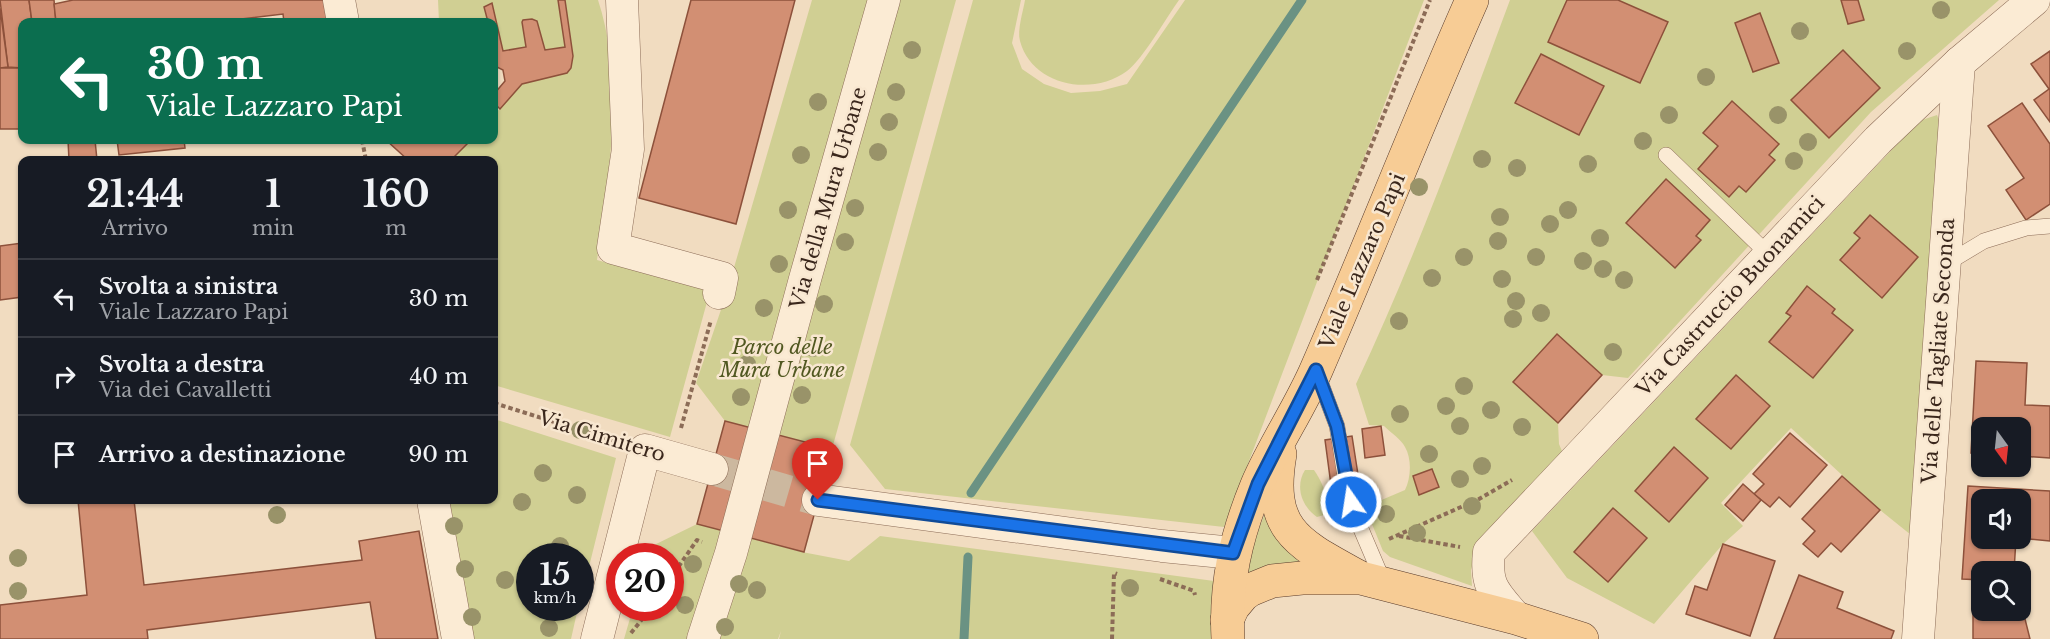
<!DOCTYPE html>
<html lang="it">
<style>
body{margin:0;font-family:"Libre Baskerville",serif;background:#242831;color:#f1f3f6;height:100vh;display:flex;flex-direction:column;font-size:22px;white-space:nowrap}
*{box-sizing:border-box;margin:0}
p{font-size:20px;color:#9ea1a6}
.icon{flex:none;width:33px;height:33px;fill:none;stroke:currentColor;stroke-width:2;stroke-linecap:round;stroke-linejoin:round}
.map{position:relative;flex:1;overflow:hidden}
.drawer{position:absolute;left:18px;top:156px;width:480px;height:348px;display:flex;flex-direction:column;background:#171b24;border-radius:12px;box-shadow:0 2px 4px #0004}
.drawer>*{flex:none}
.hud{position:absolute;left:18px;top:18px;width:480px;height:126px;border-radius:12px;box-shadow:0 2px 4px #0004;background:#0b6e4f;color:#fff;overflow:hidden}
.needle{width:39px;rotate:165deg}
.tools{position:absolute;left:1971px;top:417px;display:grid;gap:12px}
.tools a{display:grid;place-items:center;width:60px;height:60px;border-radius:12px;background:#171b24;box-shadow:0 2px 4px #0004;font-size:30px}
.speed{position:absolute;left:516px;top:543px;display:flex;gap:12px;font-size:30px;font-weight:700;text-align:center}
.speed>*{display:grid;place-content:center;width:78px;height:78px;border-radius:50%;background:#171b24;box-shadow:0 2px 4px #0004;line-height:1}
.speed small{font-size:15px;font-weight:400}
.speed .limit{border:9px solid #d22;background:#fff;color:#111}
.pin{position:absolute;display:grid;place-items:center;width:51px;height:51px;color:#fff;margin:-62px -26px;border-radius:50% 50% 50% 0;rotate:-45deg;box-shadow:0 0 6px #0007}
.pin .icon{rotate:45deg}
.me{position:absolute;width:66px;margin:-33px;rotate:347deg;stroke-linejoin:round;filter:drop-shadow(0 0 4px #0008)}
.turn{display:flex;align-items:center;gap:21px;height:126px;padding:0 30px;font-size:27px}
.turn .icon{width:78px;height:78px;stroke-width:2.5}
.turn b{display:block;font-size:42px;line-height:51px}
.eta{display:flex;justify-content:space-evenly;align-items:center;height:102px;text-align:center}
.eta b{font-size:36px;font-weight:800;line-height:42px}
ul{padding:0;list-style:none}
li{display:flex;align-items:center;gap:18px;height:78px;padding:0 30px;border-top:2px solid #363941}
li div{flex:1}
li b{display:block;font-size:22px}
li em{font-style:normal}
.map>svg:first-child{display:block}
.green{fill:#d0cf93}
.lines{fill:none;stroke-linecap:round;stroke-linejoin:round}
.stream{stroke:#6a9283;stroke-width:9}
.building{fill:#d28f73;stroke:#8d513b;stroke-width:1.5}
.street-tunnel{stroke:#ccb89f;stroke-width:32;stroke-dasharray:32 16;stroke-linecap:butt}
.lane-casing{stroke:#8c6c57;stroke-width:16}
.street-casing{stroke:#8c6c57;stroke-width:33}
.primary-casing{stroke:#593b2b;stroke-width:34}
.path{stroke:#8c6c57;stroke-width:4;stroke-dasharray:4.5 3;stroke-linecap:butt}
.lane{stroke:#fbebd4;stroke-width:15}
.street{stroke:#fbebd4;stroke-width:32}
.primary{stroke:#f7cc95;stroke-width:33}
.tree{fill:#999369}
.route-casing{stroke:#114b97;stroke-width:15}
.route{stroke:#1a73e8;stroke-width:10}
.labels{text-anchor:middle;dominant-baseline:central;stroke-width:5;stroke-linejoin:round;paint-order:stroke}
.street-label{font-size:20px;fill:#3a271c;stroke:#f8e7d0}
.park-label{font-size:20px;font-style:italic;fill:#515821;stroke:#f8e7d0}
</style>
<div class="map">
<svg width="2050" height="639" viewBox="0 0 2050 639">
<rect width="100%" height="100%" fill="#f1dcc0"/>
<g class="green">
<polygon points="438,0 558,0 565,47 545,50 537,21 524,20 522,22 526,47 503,51 492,4 484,7 488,22 439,22"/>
<path d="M565,0H598C625,83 609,175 597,260L710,291L670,437L494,385V160H451L471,140H494V115L522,84L571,68L573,56Z"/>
<polygon points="812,0 956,0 832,449 725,421 696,383 726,295"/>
<polygon points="973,0 1021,0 1012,43 1022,69 1044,84 1071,93 1100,91 1127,84 1185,0 1424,0 1224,527 885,489 850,445"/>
<path d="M1025,0H1179C1166,18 1143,59 1127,71C1092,97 1032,86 1020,41C1017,30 1023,12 1025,0Z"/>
<path d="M1510,0H1999L1871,112L1628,378L1602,375L1557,334L1513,382L1558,423L1559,444L1564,456L1475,556L1471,570L1472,586L1390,557L1383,551L1365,507L1405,490C1411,478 1412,459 1405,447C1401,439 1390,432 1384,426L1369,425L1356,384C1415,259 1462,129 1510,0Z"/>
<polygon points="1937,115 1943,132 1916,539 1880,510 1791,428 1721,503 1743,526 1723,544 1654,624 1567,578 1532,531 1919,121"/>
<polygon points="494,419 616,458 581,599 580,556 530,556 530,608 578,608 571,639 471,639 447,500 494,500"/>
<path d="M1305,470H1314C1324,485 1329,498 1324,515L1317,517C1301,506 1295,486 1305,470Z"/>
<path d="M1270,501L1315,566L1246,580C1250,552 1259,527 1270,501Z"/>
<polygon points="697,524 802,552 849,561 880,536 1214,581 1212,639 779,639 781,631 778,639 624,639 633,608 670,608 670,556 647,556 650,547"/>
</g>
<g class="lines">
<g class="stream">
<polyline points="971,493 1302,0"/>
<polyline points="964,639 968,557"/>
</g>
</g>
<g class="building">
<polygon points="0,0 29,0 32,22 22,22 22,39 20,40 22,68 8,67"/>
<polygon points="29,0 54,0 56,22 32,22"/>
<polygon points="73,0 326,0 330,22 284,22 283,14 216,22 56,22 54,4"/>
<polygon points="558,0 565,0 573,56 571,68 567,73 522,84 500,109 494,103 494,94 505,81 503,70 497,67 494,67 494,63 497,62 494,48 494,22 488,22 484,7 492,3 503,51 526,47 522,22 523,20 532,19 537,21 545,50 565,47"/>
<polygon points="691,0 795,0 736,224 639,198"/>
<polygon points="1567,0 1618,0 1668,22 1640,83 1548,42"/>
<polygon points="1841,0 1858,0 1864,20 1848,24"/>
<polygon points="0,8 8,67 0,68"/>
<polygon points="1760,13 1779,63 1753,72 1735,23"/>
<polygon points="1843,50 1880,88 1829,138 1791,100"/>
<polygon points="2050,51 2050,122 2034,100 2049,89 2031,64"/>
<polygon points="1541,54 1604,86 1579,135 1515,103"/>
<polygon points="22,57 22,129 0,129 0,68 22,68"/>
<polygon points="1732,101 1779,144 1769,155 1775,160 1746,192 1739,186 1729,197 1698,169 1718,146 1703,133"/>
<polygon points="2022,103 2050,144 2050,204 2026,220 2006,190 2024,178 1988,126"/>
<polygon points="68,140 95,140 97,160 69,160"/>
<polygon points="117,140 184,140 185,148 119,155"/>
<polygon points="386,140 471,140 451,160 408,160"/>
<polygon points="1666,179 1710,220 1696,236 1701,240 1675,268 1626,223"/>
<polygon points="1870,215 1918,257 1882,298 1840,260 1860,238 1854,233"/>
<polygon points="22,243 22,297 0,300 0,246"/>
<polygon points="1807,286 1835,309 1832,313 1853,330 1813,378 1769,342 1791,316 1786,313"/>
<polygon points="1557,334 1602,375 1558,423 1513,382"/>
<polygon points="1976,361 2027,363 2025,405 2050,406 2050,458 2020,456 2020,428 1982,428 1982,454 1971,453"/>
<polygon points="1736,375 1770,406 1731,449 1696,419"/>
<polygon points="725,421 832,449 804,552 697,524"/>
<polygon points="1381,426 1385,455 1365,458 1362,429"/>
<polygon points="1790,433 1827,465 1790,507 1779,497 1770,507 1754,494 1764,484 1753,474"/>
<polygon points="1352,436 1359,481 1331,485 1325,440"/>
<polygon points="1674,447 1708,478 1669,522 1635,491"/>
<polygon points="1432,469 1439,487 1419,495 1413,476"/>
<polygon points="1842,476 1880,510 1841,552 1831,543 1818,557 1803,544 1815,531 1802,519"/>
<polygon points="1743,484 1761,500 1743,521 1725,505"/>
<polygon points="1968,486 2050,491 2050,541 2020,538 2020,500 1982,500 1982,538 2016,538 2014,572 1982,572 1982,580 1962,579"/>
<polygon points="78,500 134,500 144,585 362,560 359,541 419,531 438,639 376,639 370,602 147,630 148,639 0,639 0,605 87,595"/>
<polygon points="1613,508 1647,538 1608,582 1574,552"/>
<polygon points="1723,544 1775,561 1750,636 1686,614 1695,586 1707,590"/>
<polygon points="1799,575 1843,592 1837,608 1894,631 1891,639 1774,639"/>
<polygon points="1973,612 2024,615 2030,639 1973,639"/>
</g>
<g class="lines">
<polyline class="street-tunnel" points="712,469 818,500"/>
<defs>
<g id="lane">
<polyline points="1666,155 1769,255"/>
<polyline points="1944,265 1984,241 2026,228 2050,226"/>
<polyline points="1317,373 1337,426 1347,489 1355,515 1384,583"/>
</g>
<g id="street">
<polyline points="339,0 343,22"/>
<polyline points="622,0 628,149 613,248 722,278 719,293"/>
<polyline points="433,500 458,639"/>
<polyline points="818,500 1162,546 1233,553"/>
<path d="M1516,618C1495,593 1485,587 1489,552L1878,140L1959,63L2034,0"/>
<polyline points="597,639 645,450 712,469"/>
<polyline points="703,639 731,553 805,279 884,0"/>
<polyline points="1918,639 1959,63"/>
</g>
<g id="primary">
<path d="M1280,454C1267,530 1297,543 1357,576"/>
<polyline points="1227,620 1233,607 1243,595 1250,590 1272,581 1302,578 1361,578 1516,618 1582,639"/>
<path d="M1228,639C1225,583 1236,536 1257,485C1274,445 1300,408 1317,368C1370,246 1418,122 1472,0"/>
</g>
</defs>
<use href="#lane" class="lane-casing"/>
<use href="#street" class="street-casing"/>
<use href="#primary" class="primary-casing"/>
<g class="path">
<polyline points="362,140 366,160"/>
<polyline points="1317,280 1430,0"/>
<polyline points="494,403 615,441"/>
<polyline points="681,428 711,320"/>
<polyline points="1399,536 1460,547"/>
<polyline points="1389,539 1479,499 1512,480"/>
<polyline points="670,579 697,540 702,542"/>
<polyline points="1160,579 1194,591 1195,595"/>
<polyline points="631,633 651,608"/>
<polyline points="1112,639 1114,573 1117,574"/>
</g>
<use href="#lane" class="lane"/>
<use href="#street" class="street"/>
<use href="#primary" class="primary"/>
</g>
<g class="tree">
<circle cx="1941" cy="10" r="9"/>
<circle cx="1800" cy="31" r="9"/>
<circle cx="912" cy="50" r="9"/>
<circle cx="1907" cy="51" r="9"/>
<circle cx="1706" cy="77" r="9"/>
<circle cx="896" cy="92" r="9"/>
<circle cx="818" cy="102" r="9"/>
<circle cx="1669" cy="115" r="9"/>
<circle cx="1778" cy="115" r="9"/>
<circle cx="889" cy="122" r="9"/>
<circle cx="1643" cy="141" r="9"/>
<circle cx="1808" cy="142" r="9"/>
<circle cx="878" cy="152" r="9"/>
<circle cx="801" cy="155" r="9"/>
<circle cx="1482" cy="159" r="9"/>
<circle cx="1794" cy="161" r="9"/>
<circle cx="1588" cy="164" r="9"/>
<circle cx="1517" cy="168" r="9"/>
<circle cx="1419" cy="187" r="9"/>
<circle cx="855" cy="208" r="9"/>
<circle cx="788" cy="210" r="9"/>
<circle cx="1568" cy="210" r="9"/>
<circle cx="1500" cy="217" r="9"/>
<circle cx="1550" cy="224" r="9"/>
<circle cx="1600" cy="238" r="9"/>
<circle cx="1498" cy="241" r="9"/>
<circle cx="845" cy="242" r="9"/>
<circle cx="1464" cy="257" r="9"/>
<circle cx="1536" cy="257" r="9"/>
<circle cx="1583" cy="261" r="9"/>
<circle cx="779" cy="264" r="9"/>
<circle cx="1603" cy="269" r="9"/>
<circle cx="1432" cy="278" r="9"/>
<circle cx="1502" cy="279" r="9"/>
<circle cx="1624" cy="280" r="9"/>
<circle cx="1516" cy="301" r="9"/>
<circle cx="824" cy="304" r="9"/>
<circle cx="764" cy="308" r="9"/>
<circle cx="1541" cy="313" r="9"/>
<circle cx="1513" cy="319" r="9"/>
<circle cx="1399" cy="321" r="9"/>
<circle cx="813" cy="348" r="9"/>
<circle cx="1613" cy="352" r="9"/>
<circle cx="747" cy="364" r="9"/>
<circle cx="1464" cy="386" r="9"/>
<circle cx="802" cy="395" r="9"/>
<circle cx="741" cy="397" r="9"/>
<circle cx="1446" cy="406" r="9"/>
<circle cx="1491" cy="410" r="9"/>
<circle cx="1400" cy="414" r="9"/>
<circle cx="1460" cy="426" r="9"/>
<circle cx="1522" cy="427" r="9"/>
<circle cx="580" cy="430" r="9"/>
<circle cx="1429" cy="454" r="9"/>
<circle cx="1482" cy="466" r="9"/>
<circle cx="543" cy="473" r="9"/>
<circle cx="1460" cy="479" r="9"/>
<circle cx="577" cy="495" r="9"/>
<circle cx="522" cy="502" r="9"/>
<circle cx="1472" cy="506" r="9"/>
<circle cx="1386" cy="514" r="9"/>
<circle cx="277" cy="515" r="9"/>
<circle cx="454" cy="526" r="9"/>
<circle cx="1417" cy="533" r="9"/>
<circle cx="560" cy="546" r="9"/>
<circle cx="18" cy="558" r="9"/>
<circle cx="693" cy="564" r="9"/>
<circle cx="465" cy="569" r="9"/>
<circle cx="505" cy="580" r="9"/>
<circle cx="739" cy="584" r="9"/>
<circle cx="1130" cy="588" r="9"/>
<circle cx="757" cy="590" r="9"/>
<circle cx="18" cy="591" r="9"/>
<circle cx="685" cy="605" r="9"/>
<circle cx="472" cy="617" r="9"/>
<circle cx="725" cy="627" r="9"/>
<circle cx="549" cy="628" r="9"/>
</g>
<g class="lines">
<defs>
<polyline id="route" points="818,500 1233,553 1258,484 1316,370 1337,426 1351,502"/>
</defs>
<use href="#route" class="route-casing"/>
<use href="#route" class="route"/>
</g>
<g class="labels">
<g class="street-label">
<text transform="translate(828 198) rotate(-74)">Via della Mura Urbane</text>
<text transform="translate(1362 261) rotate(-67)">Viale Lazzaro Papi</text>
<text transform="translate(1730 296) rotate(-47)">Via Castruccio Buonamici</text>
<text transform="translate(1938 351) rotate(-86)">Via delle Tagliate Seconda</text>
<text transform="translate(602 436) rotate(17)">Via Cimitero</text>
</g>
<g class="park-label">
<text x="782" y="347">Parco delle<tspan x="782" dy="23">Mura Urbane</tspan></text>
</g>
</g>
</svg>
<div class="tools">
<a><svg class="needle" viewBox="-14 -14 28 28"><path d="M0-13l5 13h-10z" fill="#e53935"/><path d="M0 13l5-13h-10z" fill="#9ea1a6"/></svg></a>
<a><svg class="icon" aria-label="sound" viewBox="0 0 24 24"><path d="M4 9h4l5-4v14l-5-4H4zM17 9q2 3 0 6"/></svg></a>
<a><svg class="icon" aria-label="search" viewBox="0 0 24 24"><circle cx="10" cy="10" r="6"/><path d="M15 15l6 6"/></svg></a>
</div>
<div class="speed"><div>15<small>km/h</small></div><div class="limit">20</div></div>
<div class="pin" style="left:818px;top:500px;background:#d93025"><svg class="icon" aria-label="arrive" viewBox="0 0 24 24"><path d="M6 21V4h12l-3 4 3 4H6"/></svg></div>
<svg class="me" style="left:1351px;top:502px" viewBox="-20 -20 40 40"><circle r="17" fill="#1a73e8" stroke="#fff" stroke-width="3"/><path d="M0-11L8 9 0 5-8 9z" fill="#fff"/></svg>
<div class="hud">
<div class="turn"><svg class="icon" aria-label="left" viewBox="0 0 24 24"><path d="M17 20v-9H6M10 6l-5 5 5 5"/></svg><div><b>30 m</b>Viale Lazzaro Papi</div></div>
</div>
<section class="drawer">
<div class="eta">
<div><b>21:44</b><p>Arrivo</p></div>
<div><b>1</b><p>min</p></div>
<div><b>160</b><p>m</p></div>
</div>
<ul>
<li><svg class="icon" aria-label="left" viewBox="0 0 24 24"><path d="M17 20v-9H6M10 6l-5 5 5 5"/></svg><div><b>Svolta a sinistra</b><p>Viale Lazzaro Papi</p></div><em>30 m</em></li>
<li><svg class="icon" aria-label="right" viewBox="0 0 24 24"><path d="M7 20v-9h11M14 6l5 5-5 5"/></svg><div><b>Svolta a destra</b><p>Via dei Cavalletti</p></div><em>40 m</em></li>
<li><svg class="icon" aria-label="arrive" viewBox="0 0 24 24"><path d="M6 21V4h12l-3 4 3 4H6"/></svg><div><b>Arrivo a destinazione</b></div><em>90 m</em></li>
</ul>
</section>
</div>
